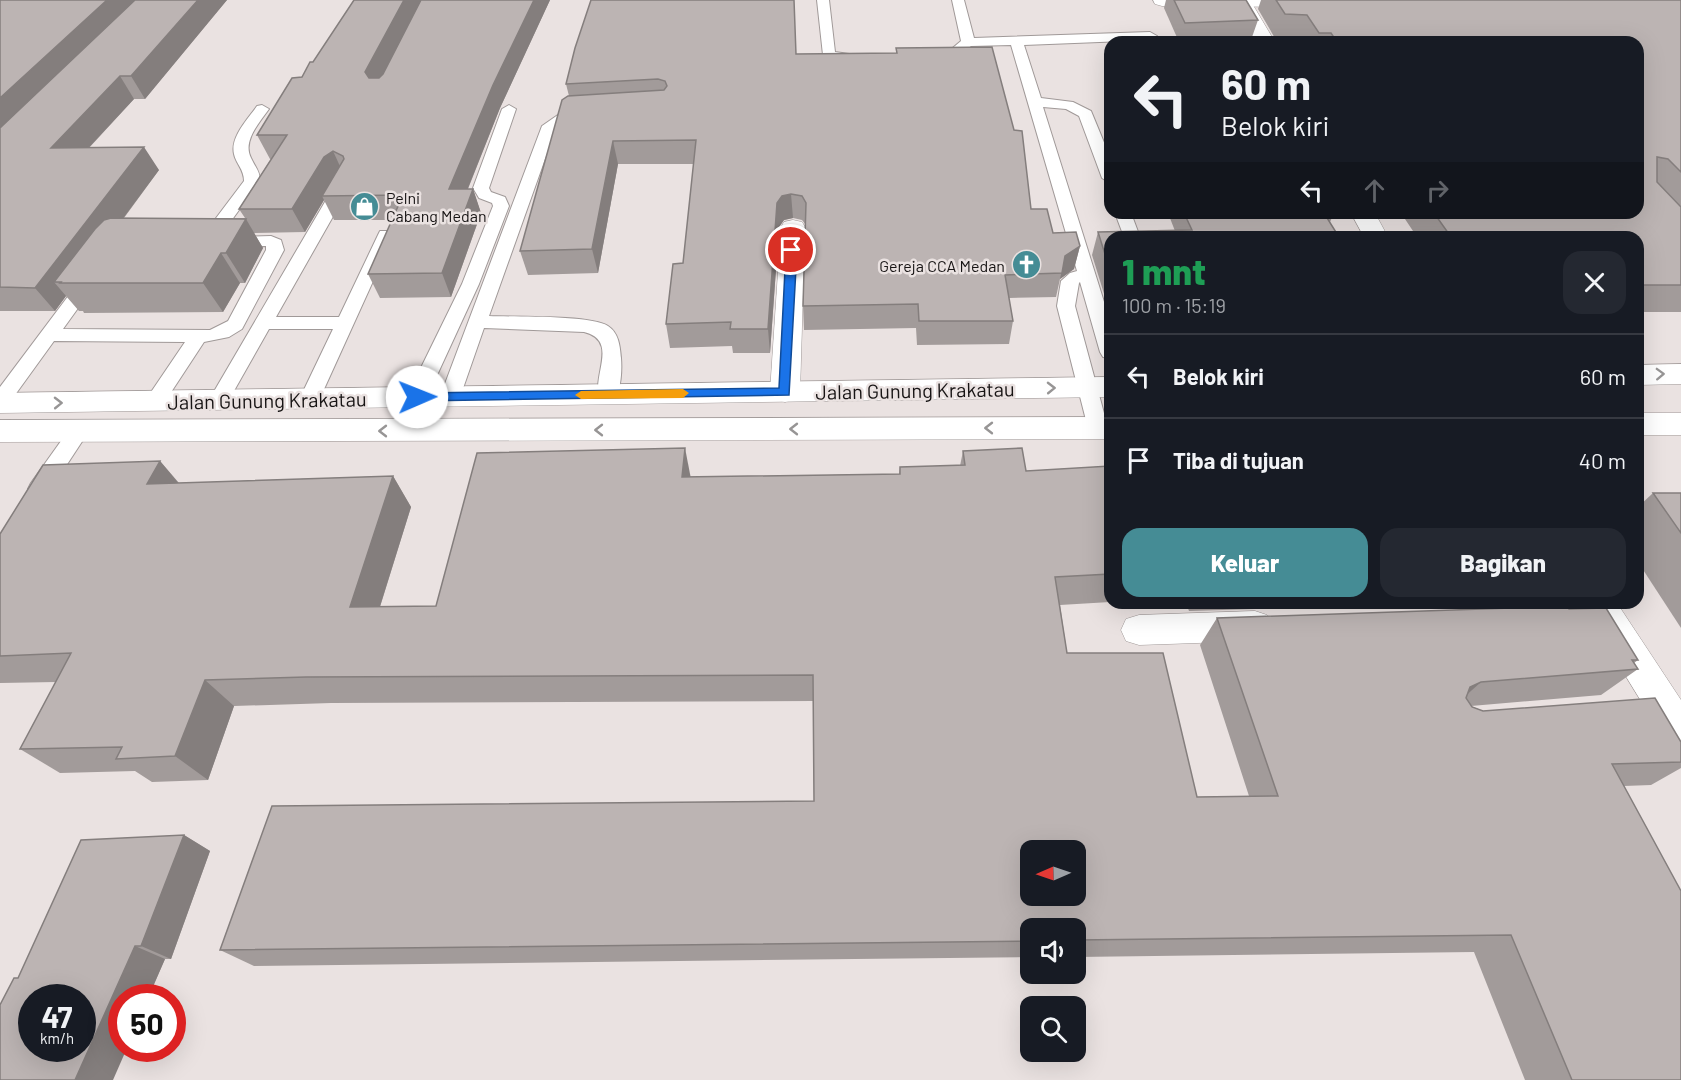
<!DOCTYPE html>
<html lang="id">
<meta charset="utf-8">
<style>
body{margin:0;font-family:Barlow,sans-serif;background:#242831;color:#f1f3f6;height:100vh;display:flex;flex-direction:column;font-size:22px;white-space:nowrap}
*{box-sizing:border-box;margin:0}
p{font-size:20px;color:#9ea1a6}
.icon{flex:none;width:33px;height:33px;fill:none;stroke:currentColor;stroke-width:2;stroke-linecap:round;stroke-linejoin:round}
.map{position:relative;flex:1;overflow:hidden}
.side{position:absolute;left:1104px;top:231px;width:540px;height:378px;display:flex;flex-direction:column;background:#171b24;border-radius:18px;box-shadow:0 6px 24px #0002}
.side>*{flex:none}
.hud{position:absolute;left:1104px;top:36px;width:540px;height:183px;border-radius:18px;box-shadow:0 6px 24px #0002;background:#171b24;color:#f1f3f6;overflow:hidden}
.needle{width:39px;rotate:268deg}
.fabs{position:absolute;left:1020px;top:840px;display:grid;gap:12px}
.fabs a{display:grid;place-items:center;width:66px;height:66px;border-radius:12px;background:#171b24;box-shadow:0 6px 24px #0002;font-size:30px}
.speed{position:absolute;left:18px;top:984px;display:flex;gap:12px;font-size:30px;font-weight:700;text-align:center}
.speed>*{display:grid;place-content:center;width:78px;height:78px;border-radius:50%;background:#171b24;box-shadow:0 6px 24px #0002;line-height:1}
.speed small{font-size:15px;font-weight:400}
.speed .limit{border:9px solid #d22;background:#fff;color:#111}
.pin{position:absolute;display:grid;place-items:center;width:51px;height:51px;color:#fff;margin:-26px;border:3px solid #fff;border-radius:50%;box-shadow:0 2px 6px #0007}
.me{position:absolute;width:66px;margin:-33px;rotate:89deg;stroke-linejoin:round;filter:drop-shadow(0 0 4px #0008)}
.turn{display:flex;align-items:center;gap:21px;height:126px;padding:0 18px;font-size:27px}
.turn .icon{width:78px;height:78px;stroke-width:2.5}
.turn b{display:block;font-size:42px;line-height:51px}
.lanes{display:flex;align-items:center;height:57px;padding:0 18px;background:#0003;justify-content:center;gap:30px;direction:ltr}
.lanes .off{opacity:.35}
.round{display:grid;place-items:center;flex:none;width:63px;height:63px;border-radius:18px;background:#242831}
.head{display:flex;align-items:center;justify-content:space-between;height:102px;padding:0 18px}
h1{font-size:36px;font-weight:800;line-height:45px;color:#1e9e55}
.action{display:flex;gap:12px;margin-top:auto;padding:12px 18px}
.action a{flex:1;height:69px;border-radius:18px;background:#458c95;color:#fff;font-size:24px;font-weight:800;line-height:69px;text-align:center}
.action a+a{background:#242831;color:#f1f3f6}
ul{padding:0;list-style:none}
li{display:flex;align-items:center;gap:18px;height:84px;padding:0 18px;border-top:2px solid #363941}
li div{flex:1}
li b{display:block;font-size:22px}
li em{font-style:normal}
.map>svg:first-child{display:block}
.lines{fill:none;stroke-linecap:round;stroke-linejoin:round}
.service-casing{stroke:#a09998;stroke-width:2}
.minor-casing{stroke:#a09998;stroke-width:1}
.tertiary-casing{stroke:#a09998;stroke-width:1}
.secondary-casing{stroke:#a09998;stroke-width:1}
.service{fill:#fff;fill-rule:evenodd}
.minor{fill:#fff;fill-rule:evenodd}
.tertiary{fill:#fff;fill-rule:evenodd}
.secondary{fill:#fff;fill-rule:evenodd}
.wall{fill:#a29b9a}
.shaded-wall{fill:#847e7d}
.building{fill:#bcb4b3;stroke:#847e7d;stroke-width:1.5;fill-rule:evenodd}
.oneway{stroke:#979595}
.route{fill:#1a73e8;stroke:#114b97;stroke-width:1.5}
.slow{fill:#f59e0b}
.labels{text-anchor:middle;dominant-baseline:central;stroke-width:5;stroke-linejoin:round;paint-order:stroke}
.far-poi-label{font-size:16px;fill:#171414;stroke:#eae2e1;text-anchor:start}
.street-label{font-size:20px;fill:#171414;stroke:#eae2e1}
</style>
<div class="map">
<svg width="1681" height="1080" viewBox="0 0 1681 1080">
<rect width="100%" height="100%" fill="#eae2e1"/>
<g class="lines">
<defs>
<g id="service">
<polygon points="817,0 829,0 835,52 863,56 865,59 863,62 832,61 827,60 823,55"/>
<polygon points="952,0 964,0 974,38 1150,32 1157,36 1150,40 1024,45 1041,98 1073,102 1091,111 1110,157 1110,183 1102,178 1079,116 1066,109 1043,107 1110,321 1110,358 1103,357 1100,352 1080,282 1079,283 1075,306 1108,428 1105,433 1098,435 1091,433 1088,428 1057,306 1061,281 1070,273 1077,271 1011,45 971,46 961,54 951,54 949,51 961,41"/>
<path d="M262,105L269,109C260,122 242,141 251,158C255,167 260,171 260,181L213,246H201L198,242L244,181C244,169 236,164 234,154C230,137 248,119 257,106Z"/>
<polygon points="509,105 516,109 489,188 491,192 505,197 509,206 479,284 427,397 424,402 417,404 410,402 407,397 412,386 462,284 493,206 492,203 479,198 473,188 502,109"/>
<path d="M585,108L592,112L590,115L574,117L556,128L489,316C512,317 591,315 608,326C619,333 620,347 621,358C622,370 621,389 615,399L608,401L601,399C589,379 621,341 584,332L484,328L460,397L457,402L450,404L443,402L440,397L542,126L565,110Z"/>
<polygon points="344,178 352,183 276,317 339,317 378,235 380,231 392,231 394,235 320,398 317,403 310,405 303,403 300,398 333,329 269,329 226,405 219,407 212,405 209,400 336,183"/>
<polygon points="1115,213 1131,213 1140,237 1124,237"/>
<polygon points="271,236 281,240 284,250 242,329 229,337 204,342 162,406 155,408 148,406 145,401 185,342 54,341 7,406 0,408 0,387 84,275 96,275 99,279 63,329 210,330 228,321 266,250 266,246 228,247 222,246 219,242 222,238 228,237"/>
<polygon points="78,425 85,427 88,432 85,437 47,495 39,497 31,495 28,489 31,483 71,427"/>
</g>
<g id="minor">
<polygon points="1153,0 1314,0 1314,1 1312,5 1305,7 1162,6 1155,4"/>
<polygon points="793,220 802,222 805,227 800,392 795,399 785,402 775,399 770,392 781,227 784,222"/>
<polygon points="1255,611 1267,615 1273,626 1267,637 1255,641 1139,645 1126,641 1121,630 1126,619 1139,615"/>
</g>
<g id="tertiary">
<polygon points="1232,0 1250,0 1275,42 1255,42"/>
<polygon points="1351,213 1375,213 1388,237 1364,237"/>
<polygon points="1581,603 1617,603 1681,700 1681,751 1668,745"/>
</g>
<g id="secondary">
<polygon points="1681,364 1681,384 1638,385 1638,365"/>
<polygon points="1110,377 1110,397 0,413 0,393"/>
<rect x="1638" y="413" width="43" height="22"/>
<polygon points="1110,417 1110,439 0,442 0,420"/>
</g>
</defs>
<use href="#service" class="service-casing"/>
<use href="#minor" class="minor-casing"/>
<use href="#tertiary" class="tertiary-casing"/>
<use href="#secondary" class="secondary-casing"/>
<use href="#service" class="service"/>
<use href="#minor" class="minor"/>
<use href="#tertiary" class="tertiary"/>
<use href="#secondary" class="secondary"/>
</g>
<g class="wall">
<polygon points="0,0 227,0 145,99 134,99 89,148 159,170 124,218 245,218 239,209 271,159 270,159 257,135 313,62 354,0 550,0 500,108 468,189 473,189 481,213 451,297 380,298 368,274 392,220 334,220 324,200 305,232 254,233 263,248 245,283 240,283 223,312 84,313 83,311 79,311 66,296 55,311 0,311"/>
<polygon points="1166,0 1246,0 1258,20 1251,40 1179,42 1164,8"/>
<polygon points="1261,0 1681,0 1681,312 1638,312 1638,237 1417,237 1401,213 1638,213 1638,42 1298,42 1297,40 1276,40 1258,9"/>
<polygon points="896,48 1031,209 1053,233 1080,246 1074,269 1060,279 1056,297 1009,298 1013,321 1009,344 917,345 916,328 804,330 803,306 806,225 802,220 793,218 784,220 779,227 770,353 733,353 732,346 670,348 666,324 683,263 694,164 618,164 598,273 528,275 520,251 569,96 566,84 796,54 896,53"/>
<polygon points="1168,213 1334,213 1330,222 1110,237 1110,313 1092,255 1098,232 1175,231"/>
<polygon points="963,451 1026,471 1110,466 1110,602 1060,605 1067,653 1197,797 1249,796 1200,645 1217,618 1569,609 1638,660 1634,663 1638,669 1601,695 1471,706 1483,711 1681,742 1681,768 1651,785 1624,786 1681,1080 1525,1080 1474,952 1076,957 1076,928 1030,928 1030,957 254,966 220,950 814,801 813,701 331,703 234,706 208,780 152,782 135,771 60,773 20,749 56,682 0,683 0,534 160,461 179,483 393,476 411,507 380,607 436,606 691,477 899,474 900,467 960,466"/>
<polygon points="1653,493 1681,493 1681,628 1638,562 1638,507"/>
<polygon points="1186,603 1446,603 1189,611"/>
<polygon points="184,835 210,851 171,959 165,959 148,998 122,998 18,978"/>
</g>
<g class="shaded-wall">
<polygon points="107,0 143,0 0,137 0,98"/>
<polygon points="198,0 227,0 145,99 131,76"/>
<polygon points="404,0 424,0 374,95 365,72"/>
<polygon points="534,0 550,0 500,108 458,213 449,189 493,85"/>
<polygon points="120,76 134,99 67,171 51,148"/>
<polygon points="613,141 618,164 598,273 592,249"/>
<polygon points="144,147 159,170 75,283 54,282 66,296 55,311 35,288"/>
<polygon points="333,151 344,175 322,196 324,200 305,232 292,209 324,157"/>
<polygon points="473,189 481,213 451,297 442,273"/>
<polygon points="791,194 793,218 784,220 779,227 770,353 768,329 777,203 782,196"/>
<polygon points="246,219 263,248 245,283 226,253"/>
<polygon points="1080,246 1074,269 1060,279 1065,256"/>
<polygon points="221,253 240,283 223,312 203,283"/>
<polygon points="685,448 691,479 682,477"/>
<polygon points="160,461 186,492 147,484"/>
<polygon points="393,476 411,507 371,635 350,607"/>
<polygon points="205,680 234,706 208,780 175,756"/>
<polygon points="1481,682 1452,708 1470,687"/>
<polygon points="184,835 210,851 171,959 141,946"/>
<polygon points="135,946 165,959 148,998 122,998 122,1048 127,1048 113,1080 75,1080"/>
</g>
<g class="building">
<polygon points="0,0 107,0 0,98"/>
<polygon points="135,0 198,0 131,76 120,76 51,148 144,147 35,288 0,287 0,128"/>
<polygon points="354,0 404,0 365,72 369,78 379,78 383,74 421,0 534,0 493,85 449,189 473,189 442,273 368,274 403,195 322,196 344,159 343,156 333,151 324,157 292,209 239,209 287,135 257,135 292,78 302,77 310,62 313,62"/>
<polygon points="591,0 794,0 796,54 897,53 896,48 992,47 1014,130 1022,131 1031,209 1047,209 1053,233 1076,232 1080,246 1065,256 1062,273 1005,275 1013,321 919,321 918,304 803,306 806,203 802,196 791,194 782,196 777,203 768,329 730,329 731,322 666,324 673,264 683,263 696,140 613,141 592,249 520,251 562,100 568,96 664,90 667,86 665,81 658,79 566,84 575,48"/>
<polygon points="1174,0 1246,0 1258,20 1185,23"/>
<polygon points="1276,0 1681,0 1681,172 1668,159 1657,157 1657,182 1681,207 1681,285 1638,285 1638,237 1451,237 1434,213 1638,213 1638,42 1337,42 1331,33 1319,33 1307,15 1285,14"/>
<polygon points="1184,213 1324,213 1339,237 1110,237 1110,270 1098,232 1192,230"/>
<polygon points="111,218 246,219 226,253 221,253 203,283 60,283 61,282 54,282 95,229 104,220"/>
<path d="M685,448L682,477L900,474V467L965,465L963,451L1022,448L1026,471L1110,466V574L1055,577L1067,653H1163L1197,797L1278,796L1217,618L1567,606L1569,609L1606,608L1638,660H1632L1638,669L1481,682L1470,687L1466,698L1472,707L1483,711L1655,698L1681,742V762L1612,764L1681,891V1080H1572L1511,935L1076,940V928H1030V941L220,950L272,806L814,801L813,675L306,677L205,680L175,756L116,759L122,747L20,749L71,653L0,656V534L43,465L160,461L147,484L393,476L350,607L436,606L477,453ZM1030,850H1076V896H1030Z"/>
<polygon points="1653,493 1681,493 1681,533"/>
<path d="M184,835L141,946H135L75,1080H0V1005L14,978H18L81,840ZM32,998H82V1048H32Z"/>
</g>
<defs><path id="oneway-chevron" d="M-2-3.5L2.5 0L-2 3.5" fill="none" stroke-width="1.6" stroke-linecap="round" stroke-linejoin="round" transform="scale(1.5)"/></defs>
<g class="oneway">
<use href="#oneway-chevron" transform="translate(1660 374) rotate(-2)"/>
<use href="#oneway-chevron" transform="translate(1051 388) rotate(-1)"/>
<use href="#oneway-chevron" transform="translate(58 403) rotate(-1)"/>
<use href="#oneway-chevron" transform="translate(989 428) rotate(180)"/>
<use href="#oneway-chevron" transform="translate(794 429) rotate(180)"/>
<use href="#oneway-chevron" transform="translate(599 430) rotate(180)"/>
<use href="#oneway-chevron" transform="translate(383 431) rotate(180)"/>
</g>
<polygon class="route" points="791,247 797,250 789,395 417,401 411,397 417,393 779,388 786,250"/>
<polygon class="slow" points="683,389 689,393 683,398 581,399 575,395 581,391"/>
<defs>
<symbol id="shop-disc" viewBox="-11 -11 22 22"><circle r="9.5" fill="#458c95" stroke="#eae2e1"/><path d="M-5-2.5h2.3a2.7 3.5 0 0 1 5.4 0H5L5.5 6h-11ZM-1.5-2.5h3a1.5 2.3 0 0 0-3 0Z" fill="#fff"/></symbol>
<symbol id="church-disc" viewBox="-11 -11 22 22"><circle r="9.5" fill="#458c95" stroke="#eae2e1"/><path d="M-1.2-6h2.4v3.5h3.3v2.4h-3.3V6h-2.4V-.1h-3.3v-2.4h3.3Z" fill="#fff"/></symbol>
</defs>
<g fill-rule="evenodd">
<use href="#shop-disc" x="348" y="190" width="33" height="33"/>
<use href="#church-disc" x="1010" y="248" width="33" height="33"/>
</g>
<g class="labels">
<g class="far-poi-label">
<text x="386" y="197">Pelni<tspan x="386" dy="18">Cabang Medan</tspan></text>
<text x="1005" y="265" text-anchor="end">Gereja CCA Medan</text>
</g>
<g class="street-label">
<text transform="translate(915 390) rotate(-1)">Jalan Gunung Krakatau</text>
<text transform="translate(267 400) rotate(-1)">Jalan Gunung Krakatau</text>
</g>
</g>
</svg>
<div class="fabs">
<a><svg class="needle" viewBox="-14 -14 28 28"><path d="M0-13l5 13h-10z" fill="#e53935"/><path d="M0 13l5-13h-10z" fill="#9ea1a6"/></svg></a>
<a><svg class="icon" aria-label="sound" viewBox="0 0 24 24"><path d="M4 9h4l5-4v14l-5-4H4zM17 9q2 3 0 6"/></svg></a>
<a><svg class="icon" aria-label="search" viewBox="0 0 24 24"><circle cx="10" cy="10" r="6"/><path d="M15 15l6 6"/></svg></a>
</div>
<div class="speed"><div>47<small>km/h</small></div><div class="limit">50</div></div>
<div class="pin" style="left:791px;top:250px;background:#d93025"><svg class="icon" aria-label="arrive" viewBox="0 0 24 24"><path d="M6 21V4h12l-3 4 3 4H6"/></svg></div>
<svg class="me" style="left:417px;top:397px" viewBox="-20 -20 40 40"><circle r="19" fill="#fff"/><path d="M0-13L10 11 0 6-10 11z" fill="#1a73e8"/></svg>
<div class="hud">
<div class="turn"><svg class="icon" aria-label="left" viewBox="0 0 24 24"><path d="M17 20v-9H6M10 6l-5 5 5 5"/></svg><div><b>60 m</b>Belok kiri</div></div>
<div class="lanes"><svg class="icon" aria-label="left" viewBox="0 0 24 24"><path d="M17 20v-9H6M10 6l-5 5 5 5"/></svg><svg class="icon off" aria-label="ahead" viewBox="0 0 24 24"><path d="M12 20V5M6 11l6-6 6 6"/></svg><svg class="icon off" aria-label="right" viewBox="0 0 24 24"><path d="M7 20v-9h11M14 6l5 5-5 5"/></svg></div>
</div>
<section class="side">
<div class="head"><div><h1>1 mnt</h1><p>100 m · 15:19</p></div><a class="round"><svg class="icon" aria-label="close" viewBox="0 0 24 24"><path d="M6 6l12 12M18 6L6 18"/></svg></a></div>
<ul>
<li><svg class="icon" aria-label="left" viewBox="0 0 24 24"><path d="M17 20v-9H6M10 6l-5 5 5 5"/></svg><div><b>Belok kiri</b></div><em>60 m</em></li>
<li><svg class="icon" aria-label="arrive" viewBox="0 0 24 24"><path d="M6 21V4h12l-3 4 3 4H6"/></svg><div><b>Tiba di tujuan</b></div><em>40 m</em></li>
</ul>
<div class="action"><a>Keluar</a><a>Bagikan</a></div>
</section>
</div>
